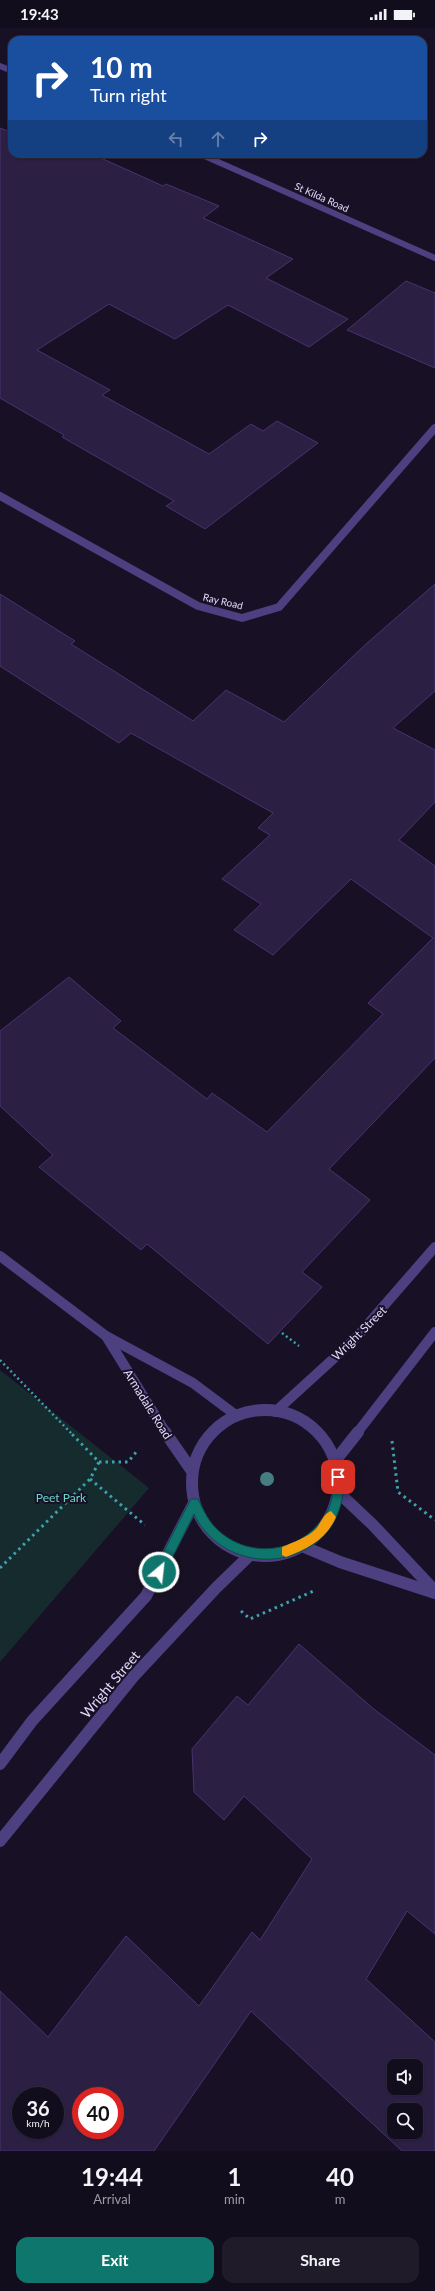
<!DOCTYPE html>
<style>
body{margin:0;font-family:Lato,sans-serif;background:#1f1b29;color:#f1f3f6;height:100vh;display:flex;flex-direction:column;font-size:15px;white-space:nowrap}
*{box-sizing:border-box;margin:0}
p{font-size:13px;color:#9c9ca3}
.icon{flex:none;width:22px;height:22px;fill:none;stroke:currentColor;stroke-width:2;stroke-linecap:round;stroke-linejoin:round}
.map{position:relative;height:2123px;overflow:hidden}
.drawer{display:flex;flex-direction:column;background:#120d1c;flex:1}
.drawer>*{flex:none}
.guide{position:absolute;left:8px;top:8px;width:419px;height:122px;border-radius:12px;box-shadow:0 1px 3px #0004,0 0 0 1px #312d3b;background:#1a4fa0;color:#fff;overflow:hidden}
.fabs{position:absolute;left:387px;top:2031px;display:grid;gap:8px}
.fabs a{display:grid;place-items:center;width:36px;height:36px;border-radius:8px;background:#120d1c;box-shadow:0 1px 3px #0004,0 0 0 1px #312d3b;font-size:20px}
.speed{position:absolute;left:12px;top:2059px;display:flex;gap:8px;font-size:20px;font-weight:700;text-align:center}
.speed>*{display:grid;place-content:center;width:52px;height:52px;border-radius:50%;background:#120d1c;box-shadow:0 1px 3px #0004,0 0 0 1px #312d3b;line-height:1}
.speed small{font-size:10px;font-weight:400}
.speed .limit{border:6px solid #d22;background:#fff;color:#111}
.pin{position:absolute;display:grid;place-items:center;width:34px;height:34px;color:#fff;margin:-17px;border-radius:8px;box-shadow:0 2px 6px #0006}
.me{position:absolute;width:44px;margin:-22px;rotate:28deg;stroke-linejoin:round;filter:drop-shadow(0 0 3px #0008)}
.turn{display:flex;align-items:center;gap:14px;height:84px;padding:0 16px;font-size:18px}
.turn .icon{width:52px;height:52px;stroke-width:2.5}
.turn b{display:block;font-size:28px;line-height:34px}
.lanes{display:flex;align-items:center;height:38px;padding:0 16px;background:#0003;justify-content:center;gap:20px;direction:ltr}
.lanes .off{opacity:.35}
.eta{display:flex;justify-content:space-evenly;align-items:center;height:68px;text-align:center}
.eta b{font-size:24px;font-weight:700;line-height:28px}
.button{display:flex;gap:8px;margin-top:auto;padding:8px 16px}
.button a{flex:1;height:46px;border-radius:12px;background:#0f766e;color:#fff;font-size:16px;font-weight:700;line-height:46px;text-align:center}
.button a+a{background:#1f1b29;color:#f1f3f6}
.status{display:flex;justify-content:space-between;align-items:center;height:28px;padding:0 20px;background:#120d1c;direction:ltr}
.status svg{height:11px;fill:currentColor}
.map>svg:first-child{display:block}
.green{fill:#152b2e}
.building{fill:#2c1f44;stroke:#48336e;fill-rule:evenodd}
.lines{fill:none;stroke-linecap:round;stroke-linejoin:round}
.path-far1{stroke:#3aa3ae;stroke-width:2.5;stroke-dasharray:2 3;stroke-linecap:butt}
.path{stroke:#3aa3ae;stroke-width:3;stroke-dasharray:2.5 4;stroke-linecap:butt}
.minor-far3{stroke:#4c4080;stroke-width:6}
.minor-far2{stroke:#4c4080;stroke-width:8}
.minor-far1{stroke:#4c4080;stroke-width:10}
.minor{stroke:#4c4080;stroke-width:12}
.tertiary-far1{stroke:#4c4080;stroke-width:10}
.tertiary{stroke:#4c4080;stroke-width:12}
.tree{fill:#457d81}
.route{fill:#0f766e;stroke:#0a4d48}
.slow{fill:#f59e0b}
.labels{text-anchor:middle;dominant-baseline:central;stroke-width:4;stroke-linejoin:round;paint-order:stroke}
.far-street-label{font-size:10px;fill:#e2d8fc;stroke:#181125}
.street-label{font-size:12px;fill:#e2d8fc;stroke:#181125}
.park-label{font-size:12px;fill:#69d6cc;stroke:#181125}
.near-street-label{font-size:14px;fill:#e2d8fc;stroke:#181125}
</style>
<div class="status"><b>19:43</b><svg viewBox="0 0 49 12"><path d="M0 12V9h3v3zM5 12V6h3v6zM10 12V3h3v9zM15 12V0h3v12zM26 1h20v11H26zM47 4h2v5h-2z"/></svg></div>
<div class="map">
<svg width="435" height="2123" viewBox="0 0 435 2123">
<rect width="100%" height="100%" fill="#181125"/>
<polygon class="green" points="0,1342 149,1460 0,1634"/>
<g class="building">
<polygon points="0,100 12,105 12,126 92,126 163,158 166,156 219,178 203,190 293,231 266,250 348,291 309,319 228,277 175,311 109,276 37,322 110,362 102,367 209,426 251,396 263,403 277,393 318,415 205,501 166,478 174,473 62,409 64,407 0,370"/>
<polygon points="406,253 435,265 435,340 347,302"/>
<polygon points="435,556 435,663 393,700 435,722 435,774 399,812 435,838 435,1030 329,1141 370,1172 302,1244 322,1259 268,1316 147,1216 141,1222 39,1139 53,1127 0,1078 0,1003 69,949 121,993 113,1000 207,1071 212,1065 267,1104 383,986 368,975 433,910 351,851 273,927 234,902 261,876 222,851 270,807 258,800 273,785 131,705 119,715 0,638 0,566 75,613 71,616 193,693 226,662 284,694 366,616"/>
<path d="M299,1616L375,1682L435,1727V1906L407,1883L366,1951L435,2014V2123H402L251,1983L154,2123H0V1963L48,2009L126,1908L199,1978L252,1904L260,1912L312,1831L244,1768L224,1792L194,1764L192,1721L237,1668L248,1677ZM394,2038H416V2060H394ZM21,2068H55V2102H21ZM81,2068H115V2102H81ZM394,2082H416V2104H394Z"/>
</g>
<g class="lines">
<g class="path-far1">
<polyline points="282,1305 299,1318"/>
<polyline points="0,1332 71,1405"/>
</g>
<g class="path">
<polyline points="392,1413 398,1464 435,1492"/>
<polyline points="99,1434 128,1434 137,1423"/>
<polyline points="90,1451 145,1497"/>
<polyline points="0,1540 90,1451 99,1434 70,1404"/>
<polyline points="241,1583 250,1591 316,1562"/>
</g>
<g class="minor-far3">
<polyline points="0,38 12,43"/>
<polyline points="200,126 435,230"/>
</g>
<polyline class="minor-far2" points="0,468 198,578 242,590 279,579 435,400"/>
<g class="minor-far1">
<polyline points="0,1228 106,1308 193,1355 237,1388"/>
<polyline points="106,1308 166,1405"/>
</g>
<g class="minor">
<polyline points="165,1404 192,1443"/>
<polyline points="338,1464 372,1496 435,1563"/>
<polyline points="302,1518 340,1534 435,1565"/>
</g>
<g class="tertiary-far1">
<polyline points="275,1384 355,1311 435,1219"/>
<polyline points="357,1405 435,1304"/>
</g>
<g class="tertiary">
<circle cx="265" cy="1455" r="73"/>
<polyline points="335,1433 358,1404"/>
<polyline points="0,1736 32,1693 146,1568 194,1475"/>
<polyline points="0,1813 133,1649 216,1560 251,1526"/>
</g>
</g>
<circle class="tree" cx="267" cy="1451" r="7"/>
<path class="route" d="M338,1443L344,1449C344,1470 339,1492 323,1508C285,1547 217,1535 194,1486L163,1548H155V1540L191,1471H198C204,1483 209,1495 220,1504C254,1533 305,1523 327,1484C333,1474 333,1460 333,1449Z"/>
<path class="slow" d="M331,1483L336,1489C327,1511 307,1521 286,1529L282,1527V1519C294,1514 306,1510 316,1501C321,1495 323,1486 331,1483Z"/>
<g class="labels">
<g class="far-street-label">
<text transform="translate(322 169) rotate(24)">St Kilda Road</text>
<text transform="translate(223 573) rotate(13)">Ray Road</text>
</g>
<g class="street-label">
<text transform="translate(359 1305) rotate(-45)">Wright Street</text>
<text transform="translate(148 1376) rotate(58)">Armadale Road</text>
</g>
<g class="park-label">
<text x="61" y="1469">Peet Park</text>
</g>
<g class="near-street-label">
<text transform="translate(110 1656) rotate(-50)">Wright Street</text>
</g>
</g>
</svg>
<div class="fabs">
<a><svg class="icon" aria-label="sound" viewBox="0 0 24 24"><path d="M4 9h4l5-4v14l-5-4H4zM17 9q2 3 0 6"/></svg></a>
<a><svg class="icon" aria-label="search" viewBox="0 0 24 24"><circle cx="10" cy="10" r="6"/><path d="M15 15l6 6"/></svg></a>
</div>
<div class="speed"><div>36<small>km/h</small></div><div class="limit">40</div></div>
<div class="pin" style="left:338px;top:1449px;background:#d93025"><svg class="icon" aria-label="arrive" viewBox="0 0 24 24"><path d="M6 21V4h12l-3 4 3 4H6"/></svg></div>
<svg class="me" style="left:159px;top:1544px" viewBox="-20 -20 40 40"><circle r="17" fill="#0f766e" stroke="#fff" stroke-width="3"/><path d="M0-11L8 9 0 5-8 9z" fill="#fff"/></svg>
<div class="guide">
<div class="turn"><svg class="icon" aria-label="right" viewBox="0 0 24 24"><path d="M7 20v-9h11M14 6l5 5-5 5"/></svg><div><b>10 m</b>Turn right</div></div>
<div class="lanes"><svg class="icon off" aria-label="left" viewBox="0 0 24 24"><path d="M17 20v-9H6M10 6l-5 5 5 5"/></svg><svg class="icon off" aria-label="ahead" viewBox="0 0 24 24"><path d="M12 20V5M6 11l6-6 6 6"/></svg><svg class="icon" aria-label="right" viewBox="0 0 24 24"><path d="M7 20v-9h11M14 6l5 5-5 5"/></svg></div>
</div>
</div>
<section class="drawer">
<div class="eta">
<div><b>19:44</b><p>Arrival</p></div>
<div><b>1</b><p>min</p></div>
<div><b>40</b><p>m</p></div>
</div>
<div class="button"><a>Exit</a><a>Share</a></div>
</section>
